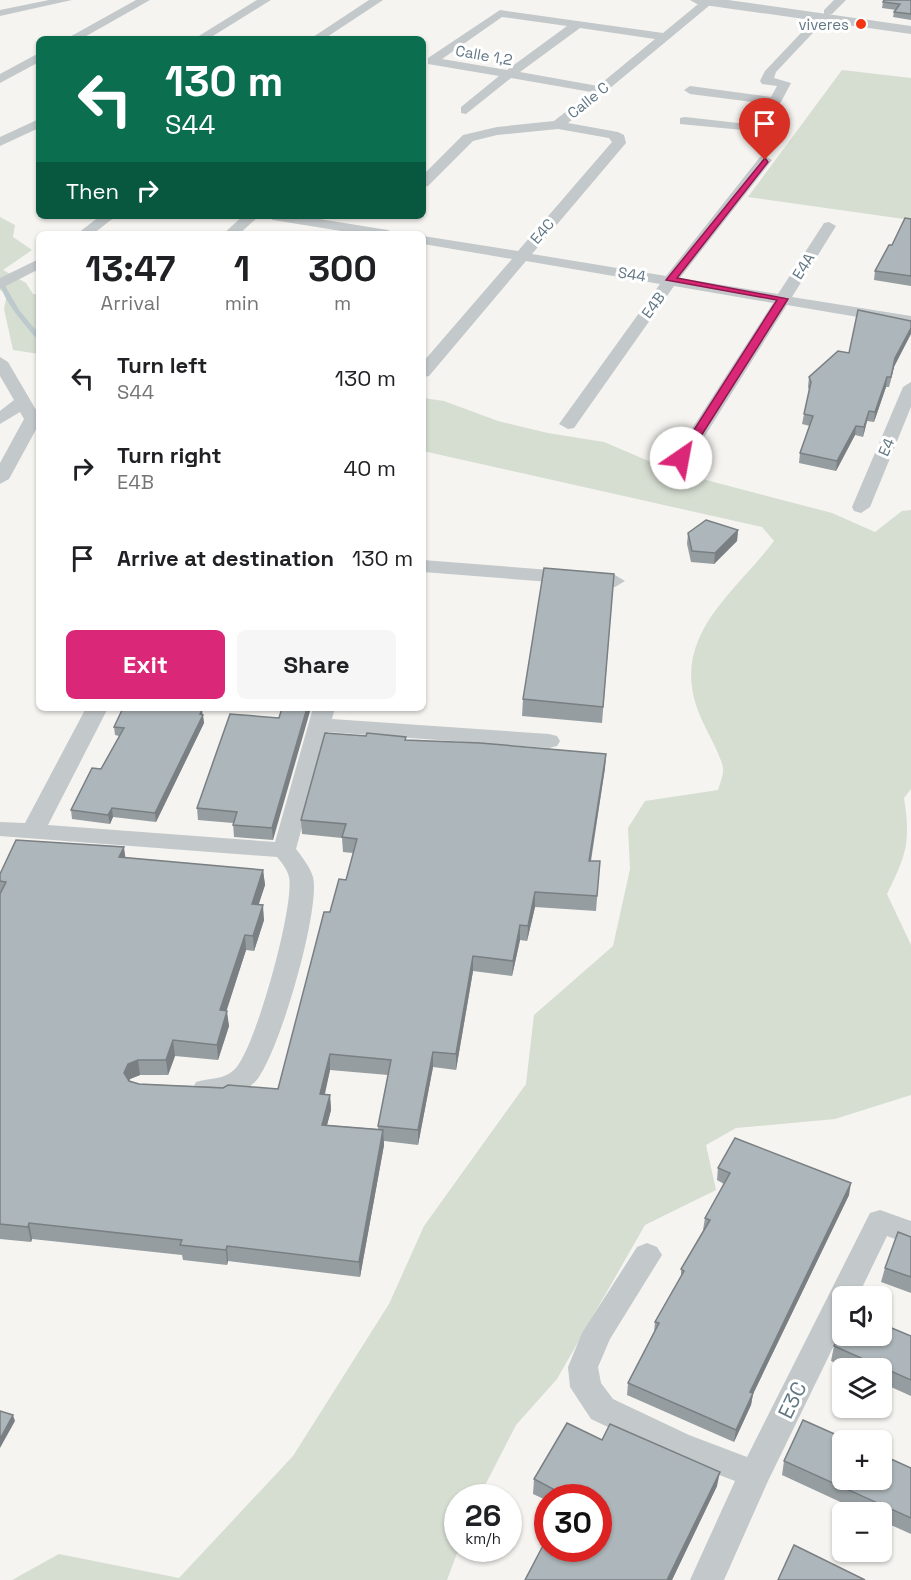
<!DOCTYPE html>
<meta charset="utf-8">
<style>
body{margin:0;font-family:"Space Grotesk",sans-serif;background:#f6f6f6;color:#202124;height:100vh;display:flex;flex-direction:column;font-size:22px;white-space:nowrap}
*{box-sizing:border-box;margin:0}
p{font-size:20px;color:#757577}
.icon{flex:none;width:33px;height:33px;fill:none;stroke:currentColor;stroke-width:2;stroke-linecap:round;stroke-linejoin:round}
.map{position:relative;flex:1;overflow:hidden}
.details{position:absolute;left:36px;top:231px;width:390px;height:480px;display:flex;flex-direction:column;background:#fff;border-radius:9px;box-shadow:0 2px 4px #0004}
.details>*{flex:none}
.top-card{position:absolute;left:36px;top:36px;width:390px;height:183px;border-radius:9px;box-shadow:0 2px 4px #0004;background:#0b6e4f;color:#fff;overflow:hidden}
.buttons{position:absolute;left:832px;top:1286px;display:grid;gap:12px}
.buttons a{display:grid;place-items:center;width:60px;height:60px;border-radius:9px;background:#fff;box-shadow:0 2px 4px #0004;font-size:30px}
.speed{position:absolute;left:444px;top:1484px;display:flex;gap:12px;font-size:30px;font-weight:700;text-align:center}
.speed>*{display:grid;place-content:center;width:78px;height:78px;border-radius:50%;background:#fff;box-shadow:0 2px 4px #0004;line-height:1}
.speed small{font-size:15px;font-weight:400}
.speed .limit{border:9px solid #d22;background:#fff;color:#111}
.pin{position:absolute;display:grid;place-items:center;width:51px;height:51px;color:#fff;margin:-62px -26px;border-radius:50% 50% 50% 0;rotate:-45deg;box-shadow:0 0 6px #0007}
.pin .icon{rotate:45deg}
.me{position:absolute;width:66px;margin:-33px;rotate:33deg;stroke-linejoin:round;filter:drop-shadow(0 0 4px #0008)}
.turn{display:flex;align-items:center;gap:21px;height:126px;padding:0 30px;font-size:27px}
.turn .icon{width:78px;height:78px;stroke-width:2.5}
.turn b{display:block;font-size:42px;line-height:51px}
.then{display:flex;align-items:center;height:57px;padding:0 30px;background:#0003;gap:12px;font-size:22px}
.eta{display:flex;justify-content:space-evenly;align-items:center;height:102px;text-align:center}
.eta b{font-size:36px;font-weight:700;line-height:42px}
.action{display:flex;gap:12px;margin-top:auto;padding:12px 30px}
.action a{flex:1;height:69px;border-radius:9px;background:#db2777;color:#fff;font-size:24px;font-weight:700;line-height:69px;text-align:center}
.action a+a{background:#f6f6f6;color:#202124}
ul{padding:0;list-style:none}
li{display:flex;align-items:center;gap:18px;height:90px;padding:0 30px}
li div{flex:1}
li b{display:block;font-size:22px}
li em{font-style:normal}
.map>svg:first-child{display:block}
.green{fill:#d6ddd1}
.lines{fill:none;stroke-linecap:round;stroke-linejoin:round}
.stream{fill:#bccace;fill-rule:evenodd}
.minor{fill:#c3c8ca;fill-rule:evenodd}
.tertiary{fill:#c3c8ca;fill-rule:evenodd}
.wall{fill:#959da0;fill-rule:evenodd}
.shaded-wall{fill:#797f82}
.building{fill:#adb6ba;stroke:#797f82;stroke-width:1.5}
.route{fill:#db2777;stroke:#8e194d;stroke-width:1.5}
.poi-dot{fill:#f33512;stroke:#fff;stroke-width:2}
.labels{text-anchor:middle;dominant-baseline:central;stroke-width:6;stroke-linejoin:round;paint-order:stroke}
.far-poi-label{font-size:15px;fill:#617784;stroke:#fff;text-anchor:end}
.far-street-label{font-size:15px;fill:#617784;stroke:#fff}
.near-street-label{font-size:21px;fill:#617784;stroke:#fff}
</style>
<div class="map">
<svg width="911" height="1580" viewBox="0 0 911 1580">
<rect width="100%" height="100%" fill="#f5f4f0"/>
<g class="green">
<polygon points="842,70 911,78 911,220 748,197"/>
<polygon points="0,217 15,225 13,237 32,250 3,270 26,283 33,294 39,294 39,354 13,350 4,309 7,294 0,290"/>
<path d="M423,398L444,401L498,421L548,433L604,442L672,471L832,513L875,532L902,511L911,510V789L904,798C911,842 906,856 887,894L911,945V1095L835,1119L736,1128L706,1145L716,1190L645,1225L557,1379L516,1425L479,1497H458L459,1548L447,1580H12L59,1554L179,1578L293,1456L389,1304L424,1226L526,1084L534,1015L613,946L630,869L628,828L645,801L718,790C720,784 724,774 723,768C721,755 706,730 701,718C666,639 732,596 774,541L762,527L423,451Z"/>
</g>
<g class="lines">
<path class="stream" d="M0,280L3,282L19,310L39,334V340L37,339C26,326 0,298 0,280Z"/>
<g class="minor">
<polygon points="49,0 72,0 0,16 0,10"/>
<polygon points="136,0 150,0 81,39 66,39"/>
<polygon points="257,0 271,0 208,39 194,39"/>
<polygon points="369,0 383,0 324,39 310,39"/>
<path d="M703,0H716L568,123L618,132L624,135L626,143L532,254L666,276L760,157L765,156L772,160L680,278L778,294L824,223L829,222L836,226L792,297L911,316V326L787,305L691,458L682,463L673,458L773,303L674,286L574,428L568,429L559,424L660,284L526,261L429,376L423,377V362L512,259L423,244V236L518,251L612,142L609,138L558,129L497,135L473,141L428,186L423,187V175L463,135L497,127L554,121L591,92L511,78L466,114L461,113V107L499,76L428,64V58L500,10L663,33ZM502,17L567,26L507,70L442,59ZM580,28L655,39L598,86L520,72Z"/>
<polygon points="834,0 846,0 832,14 826,15 826,19 776,72 774,78 791,83 765,132 680,124 680,118 685,117 756,125 767,104 690,94 684,90 690,86 771,97 777,86 762,84 760,81 765,71 818,15 824,14 824,10"/>
<polygon points="39,53 39,62 0,83 0,74"/>
<polygon points="39,119 39,128 0,146 0,137"/>
<polygon points="100,216 116,216 93,234 77,234"/>
<polygon points="243,216 259,216 239,234 223,234"/>
<polygon points="266,216 300,216 388,230 395,234 360,234 273,220"/>
<polygon points="39,259 39,269 0,289 0,278"/>
<polygon points="0,357 8,362 39,415 39,424 9,479 0,484 0,463 24,419 20,412 0,424 0,411 14,400 0,376"/>
<polygon points="911,382 911,407 870,507 861,513 854,511 852,507 903,387"/>
<polygon points="423,560 615,575 625,581 615,587 423,572"/>
<path d="M86,708H108L48,825L275,842L313,708H335L332,719L549,734L557,736L560,741L557,746L549,748L328,732L296,849C302,857 310,867 313,877C321,909 278,1058 255,1082C240,1097 215,1102 196,1096L192,1089L196,1082C209,1078 223,1080 234,1070C255,1051 295,905 289,877C287,869 282,863 277,857L0,836V822L25,823Z"/>
<polygon points="880,1210 911,1221 911,1245 887,1236 858,1296 843,1296 843,1327 768,1481 724,1580 690,1580 735,1481 667,1455 591,1419 570,1387 568,1367 582,1333 637,1247 647,1243 657,1247 662,1255 657,1263 610,1339 598,1367 601,1383 613,1399 689,1435 747,1457 870,1213"/>
</g>
<polygon class="tertiary" points="690,0 728,0 911,26 911,34 697,4"/>
</g>
<g class="wall">
<polygon points="911,0 911,20 893,17 894,12 896,10 882,8 883,2"/>
<polygon points="911,219 911,286 874,280 875,271"/>
<polygon points="894,367 889,387 886,387 874,422 867,421 863,437 855,435 836,471 799,463 800,453 810,426 802,424 809,390 808,387 809,377"/>
<polygon points="738,530 737,541 714,564 691,562 687,544 688,533"/>
<polygon points="614,574 602,723 522,716 523,699"/>
<polygon points="203,715 204,723 156,822 113,817 110,824 72,819 71,810 101,769 119,736 115,735 114,727"/>
<polygon points="279,718 273,840 234,837 233,823 198,820 197,808"/>
<path d="M406,740L606,754L605,768L591,861H600L596,911L535,907L527,941L520,940L512,976L473,971L456,1070L433,1067L418,1145L384,1141V1145L360,1277L228,1261L227,1265L183,1260L182,1255L32,1239L31,1242L0,1239V874L125,858L263,870L265,885L258,905L264,920L254,951L246,950L226,1011L229,1026L218,1060L175,1056L168,1075H140L130,1079L129,1081L139,1084L278,1089L330,912L346,880L353,853L343,852L342,838L302,834L301,820ZM330,1070L388,1075L378,1126V1129L327,1125L331,1110L330,1095L325,1094Z"/>
<polygon points="718,1168 849,1195 753,1394 751,1405 734,1442 627,1395 628,1383 654,1333 655,1322 681,1277 681,1269 704,1231 703,1230 705,1218 724,1184 717,1180"/>
<polygon points="911,1237 911,1293 881,1282 885,1268"/>
<polygon points="911,1336 911,1396 882,1383 882,1368 847,1368 831,1361 834,1346"/>
<polygon points="602,1440 717,1486 672,1580 525,1580 598,1497 548,1497 548,1501 533,1494 534,1479"/>
<polygon points="784,1461 911,1468 911,1534 882,1521 882,1512 862,1512 782,1475"/>
</g>
<g class="shaded-wall">
<polygon points="911,328 911,334 894,367 889,387 895,358"/>
<polygon points="887,377 886,387 874,422 875,412"/>
<polygon points="869,411 867,421 863,437 864,427"/>
<polygon points="856,426 855,435 836,471 837,461"/>
<polygon points="738,530 737,541 714,564 715,553"/>
<polygon points="307,708 311,708 273,840 272,828"/>
<polygon points="202,710 204,723 156,822 155,813"/>
<polygon points="606,754 605,768 588,876 589,861"/>
<polygon points="112,808 113,817 110,824 108,815"/>
<polygon points="124,847 126,862 119,857"/>
<polygon points="263,870 265,885 254,919 252,904"/>
<polygon points="535,892 535,907 527,941 528,926"/>
<polygon points="263,905 264,920 254,951 253,936"/>
<polygon points="520,925 520,940 512,976 513,961"/>
<polygon points="245,935 246,950 222,1025 220,1010"/>
<polygon points="473,956 473,971 456,1070 456,1054"/>
<polygon points="227,1011 229,1026 218,1060 217,1045"/>
<polygon points="173,1040 175,1056 168,1075 166,1060"/>
<polygon points="433,1052 433,1067 418,1145 418,1130"/>
<polygon points="330,1054 330,1070 321,1109 320,1094"/>
<polygon points="138,1060 140,1075 130,1079 126,1088 124,1073 128,1064"/>
<polygon points="330,1095 331,1110 323,1140 322,1125"/>
<polygon points="383,1130 384,1145 360,1277 359,1262"/>
<polygon points="851,1183 849,1195 753,1394 751,1405 734,1442 736,1430 750,1392"/>
<polygon points="29,1223 32,1239 31,1242 28,1227"/>
<polygon points="227,1246 228,1261 227,1265 226,1250"/>
<polygon points="13,1415 15,1421 0,1448 0,1439"/>
<polygon points="720,1472 717,1486 672,1580 667,1580"/>
</g>
<g class="building">
<polygon points="884,0 911,0 911,14 894,12 900,4 883,2"/>
<polygon points="905,218 911,219 911,276 875,271 889,245 892,245"/>
<polygon points="858,310 911,321 911,328 895,358 891,377 887,377 875,412 869,411 864,427 856,426 837,461 800,453 813,416 804,414 811,382 809,377 838,351 849,353"/>
<polygon points="706,520 738,530 715,553 692,551 688,533"/>
<polygon points="544,568 614,574 603,707 523,699"/>
<polygon points="123,708 183,708 202,710 200,714 203,715 155,813 112,808 108,815 71,810 92,768 101,769 124,728 114,727"/>
<polygon points="282,708 307,708 272,828 233,825 237,812 197,808 230,714 279,718"/>
<polygon points="325,733 366,736 367,733 406,737 405,740 480,743 606,754 589,861 600,861 597,896 535,892 528,926 520,925 513,961 473,956 456,1054 433,1052 418,1130 378,1126 391,1060 330,1054 320,1094 330,1095 322,1125 383,1130 359,1262 227,1246 226,1250 180,1245 182,1240 29,1223 28,1227 0,1224 0,894 6,882 0,881 0,874 16,840 124,847 119,857 263,870 252,904 263,905 253,936 245,935 220,1010 227,1011 217,1045 173,1040 166,1060 138,1060 128,1064 124,1073 129,1081 139,1084 223,1088 228,1085 278,1089 324,912 330,912 339,879 346,880 357,839 342,837 346,824 301,820"/>
<polygon points="735,1138 851,1183 750,1392 753,1393 736,1430 628,1383 659,1323 655,1322 684,1271 681,1269 710,1220 705,1218 730,1173 718,1168"/>
<polygon points="898,1232 911,1237 911,1277 885,1268"/>
<polygon points="882,1324 911,1336 911,1380 834,1346 843,1327 843,1335 882,1335"/>
<polygon points="0,1411 13,1415 0,1439"/>
<polygon points="803,1420 848,1440 843,1440 843,1479 882,1479 882,1455 911,1468 911,1518 784,1461"/>
<polygon points="567,1423 602,1440 610,1424 720,1472 667,1580 525,1580 548,1536 548,1548 598,1548 598,1497 568,1497 534,1479"/>
<polygon points="794,1545 865,1580 778,1580"/>
</g>
<polygon class="route" points="765,158 768,162 677,278 788,299 687,458 678,461 676,458 777,300 666,280"/>
<circle class="poi-dot" cx="861" cy="24" r="6"/>
<g class="labels">
<g class="far-poi-label">
<text x="849" y="24">viveres</text>
</g>
<g class="far-street-label">
<text transform="translate(484 55) rotate(10)">Calle 1,2</text>
<text transform="translate(588 100) rotate(-39)">Calle C</text>
<text transform="translate(542 231) rotate(-49)">E4C</text>
<text transform="translate(803 266) rotate(-58)">E4A</text>
<text transform="translate(632 274) rotate(9)">S44</text>
<text transform="translate(653 305) rotate(-54)">E4B</text>
<text transform="translate(886 447) rotate(-67)">E4</text>
</g>
<g class="near-street-label">
<text transform="translate(792 1400) rotate(-64)">E3C</text>
</g>
</g>
</svg>
<div class="buttons">
<a><svg class="icon" aria-label="sound" viewBox="0 0 24 24"><path d="M4 9h4l5-4v14l-5-4H4zM17 9q2 3 0 6"/></svg></a>
<a><svg class="icon" aria-label="layers" viewBox="0 0 24 24"><path d="M12 4l9 5-9 5-9-5zM3 14l9 5 9-5"/></svg></a>
<a>+</a>
<a>−</a>
</div>
<div class="speed"><div>26<small>km/h</small></div><div class="limit">30</div></div>
<div class="pin" style="left:765px;top:160px;background:#d93025"><svg class="icon" aria-label="arrive" viewBox="0 0 24 24"><path d="M6 21V4h12l-3 4 3 4H6"/></svg></div>
<svg class="me" style="left:681px;top:458px" viewBox="-20 -20 40 40"><circle r="19" fill="#fff"/><path d="M0-13L10 11 0 6-10 11z" fill="#db2777"/></svg>
<div class="top-card">
<div class="turn"><svg class="icon" aria-label="left" viewBox="0 0 24 24"><path d="M17 20v-9H6M10 6l-5 5 5 5"/></svg><div><b>130 m</b>S44</div></div>
<div class="then">Then<svg class="icon" aria-label="right" viewBox="0 0 24 24"><path d="M7 20v-9h11M14 6l5 5-5 5"/></svg></div>
</div>
<section class="details">
<div class="eta">
<div><b>13:47</b><p>Arrival</p></div>
<div><b>1</b><p>min</p></div>
<div><b>300</b><p>m</p></div>
</div>
<ul>
<li><svg class="icon" aria-label="left" viewBox="0 0 24 24"><path d="M17 20v-9H6M10 6l-5 5 5 5"/></svg><div><b>Turn left</b><p>S44</p></div><em>130 m</em></li>
<li><svg class="icon" aria-label="right" viewBox="0 0 24 24"><path d="M7 20v-9h11M14 6l5 5-5 5"/></svg><div><b>Turn right</b><p>E4B</p></div><em>40 m</em></li>
<li><svg class="icon" aria-label="arrive" viewBox="0 0 24 24"><path d="M6 21V4h12l-3 4 3 4H6"/></svg><div><b>Arrive at destination</b></div><em>130 m</em></li>
</ul>
<div class="action"><a>Exit</a><a>Share</a></div>
</section>
</div>
